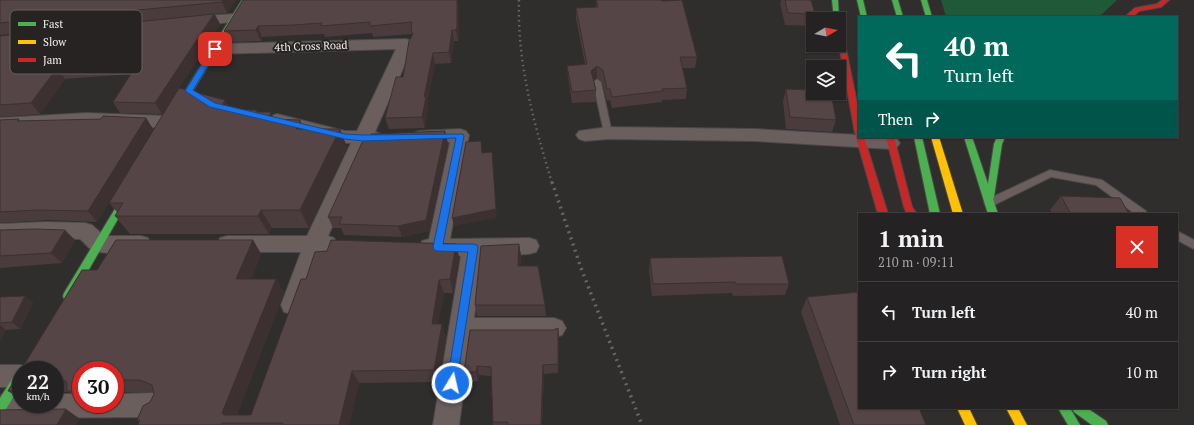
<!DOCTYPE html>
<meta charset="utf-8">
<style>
body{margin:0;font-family:"PT Serif",serif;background:#302f2f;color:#f1f3f6;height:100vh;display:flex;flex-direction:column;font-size:15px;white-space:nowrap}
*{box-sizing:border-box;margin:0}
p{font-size:13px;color:#a3a4a5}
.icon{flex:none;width:22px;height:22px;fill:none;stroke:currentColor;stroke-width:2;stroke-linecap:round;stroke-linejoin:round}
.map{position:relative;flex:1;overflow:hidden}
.side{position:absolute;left:858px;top:213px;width:320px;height:196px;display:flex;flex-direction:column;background:#242222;border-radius:0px;box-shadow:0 1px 3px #0004,0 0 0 1px #413f40}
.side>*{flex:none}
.banner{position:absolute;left:858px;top:16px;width:320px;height:122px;border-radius:0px;box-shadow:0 1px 3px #0004,0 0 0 1px #413f40;background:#00695c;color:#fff;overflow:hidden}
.needle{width:26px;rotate:80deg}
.fabs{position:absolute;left:806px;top:12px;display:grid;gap:8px}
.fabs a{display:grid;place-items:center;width:40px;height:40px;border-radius:0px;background:#242222;box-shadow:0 1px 3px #0004,0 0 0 1px #413f40;font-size:20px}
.speed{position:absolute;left:12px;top:361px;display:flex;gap:8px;font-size:20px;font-weight:700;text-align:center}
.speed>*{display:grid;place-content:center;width:52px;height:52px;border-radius:50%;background:#242222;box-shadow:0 1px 3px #0004,0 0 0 1px #413f40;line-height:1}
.speed small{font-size:10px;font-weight:400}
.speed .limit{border:6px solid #d22;background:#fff;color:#111}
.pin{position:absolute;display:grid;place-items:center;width:34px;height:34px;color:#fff;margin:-17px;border-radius:8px;box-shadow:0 2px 6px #0006}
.me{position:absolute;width:44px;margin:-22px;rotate:9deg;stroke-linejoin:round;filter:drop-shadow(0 0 3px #0008)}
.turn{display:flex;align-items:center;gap:14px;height:84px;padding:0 20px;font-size:18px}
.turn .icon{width:52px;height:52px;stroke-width:2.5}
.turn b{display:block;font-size:28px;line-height:34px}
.then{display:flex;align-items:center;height:38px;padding:0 20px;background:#0003;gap:8px;font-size:15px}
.round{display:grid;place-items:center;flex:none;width:42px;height:42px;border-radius:0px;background:#302f2f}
.overview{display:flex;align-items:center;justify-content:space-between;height:68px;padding:0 20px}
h1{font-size:24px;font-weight:800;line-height:30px}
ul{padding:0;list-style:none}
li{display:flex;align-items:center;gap:12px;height:60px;padding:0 20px;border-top:1px solid #413f40}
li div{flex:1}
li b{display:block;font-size:15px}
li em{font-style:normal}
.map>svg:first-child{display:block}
.green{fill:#1f5937}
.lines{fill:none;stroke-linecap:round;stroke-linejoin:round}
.lane-casing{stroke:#4a4949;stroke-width:2}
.street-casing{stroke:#4a4949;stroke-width:2}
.fast-casing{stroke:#4a4949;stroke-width:2}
.slow-casing{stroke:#4a4949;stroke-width:2}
.jam-casing{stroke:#4a4949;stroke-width:2}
.lane{fill:#6b5f5e;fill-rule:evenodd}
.street{fill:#6b5f5e;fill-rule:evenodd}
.fast{fill:#4caf50;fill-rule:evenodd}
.slow{fill:#ffc107;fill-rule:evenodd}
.jam{fill:#c62828;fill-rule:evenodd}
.rail-far1{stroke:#6a6363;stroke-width:2.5;stroke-dasharray:1.5 3.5;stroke-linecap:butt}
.rail{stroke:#6a6363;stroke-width:3.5;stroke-dasharray:2 4.5;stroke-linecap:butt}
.wall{fill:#4a3b3c}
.shaded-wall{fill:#3c3031}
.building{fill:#564546;stroke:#3c3031}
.route{fill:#1a73e8;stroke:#114b97}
.labels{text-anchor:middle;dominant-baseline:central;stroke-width:4;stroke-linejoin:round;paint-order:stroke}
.far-street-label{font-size:11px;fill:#f2efef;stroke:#272322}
.key{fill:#272322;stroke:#646060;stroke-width:1}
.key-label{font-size:11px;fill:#f2efef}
</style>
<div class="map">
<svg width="1194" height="425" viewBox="0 0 1194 425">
<rect width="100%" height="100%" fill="#302d2d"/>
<polygon class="green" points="941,0 1117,0 1099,17 946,17"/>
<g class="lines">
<defs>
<g id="lane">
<polygon points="597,79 601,82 612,133 608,136 604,133 593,82"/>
<polygon points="1050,170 1102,180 1146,211 1147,214 1135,214 1096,185 1051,177 992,206 986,206 984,203 986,200"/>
<polygon points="1177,231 1194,240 1194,249 1177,240"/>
</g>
<g id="street">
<polygon points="233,14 238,15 240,18 238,21 191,27 186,25 183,22 186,19 191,17"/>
<polygon points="406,39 412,41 414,44 375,132 381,134 384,138 381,142 369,144 328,236 334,238 337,244 334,250 322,252 300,312 292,314 284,312 281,305 301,252 227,252 220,250 217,244 220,238 227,236 307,236 351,143 345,143 271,124 268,120 271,116 277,114 345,131 357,131 396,49 215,54 209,52 207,49 209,46 215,44"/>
<polygon points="86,113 169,116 175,118 178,122 175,126 169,128 86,125 0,130 0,118"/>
<polygon points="608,127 755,129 859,135 859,137 892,137 897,139 900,143 897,147 891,149 755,141 608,139 585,141 579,139 576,135 579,131"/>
<polygon points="460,129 466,131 469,135 450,239 529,238 536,240 539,246 536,252 529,254 482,256 474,318 554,318 562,321 566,328 562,335 554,338 471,338 459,425 433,425 461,256 429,255 422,253 419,247 422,241 429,239 450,142 419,143 413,141 410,137 413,133 419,131"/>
<path d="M46,222L85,223L92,225L104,236H141L148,238L151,244L148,250C138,253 101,255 92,250C87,247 84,242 80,239L46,238L0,240V224Z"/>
<polygon points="0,365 20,365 29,368 29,370 21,370 21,387 0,387"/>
<polygon points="153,393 162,397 166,405 162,413 153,417 0,418 1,395 21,395 21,404 55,404 55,394 81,394 81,404 115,404 115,394"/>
</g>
<g id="fast">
<polygon points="242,0 248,0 177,117 171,117 170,115"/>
<polygon points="832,0 838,0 839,20 839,19 834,19"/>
<polygon points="857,0 863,0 867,17 861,17"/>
<polygon points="892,0 898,0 903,17 897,17"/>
<polygon points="921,0 927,0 932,17 926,17"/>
<polygon points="914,137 922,137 940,214 930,214"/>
<polygon points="964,137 972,137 988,184 994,144 997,137 1005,137 1002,144 994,197 993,199 998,214 988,214"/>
<polygon points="130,188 134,191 72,299 68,300 64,299 63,296 64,293 127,189"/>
<polygon points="21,370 21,385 4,412 0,413 0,398 17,371"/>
<polygon points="1058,408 1070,408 1080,425 1068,425"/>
<polygon points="1072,408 1087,408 1106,421 1108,425 1092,425 1074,412"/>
</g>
<g id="slow">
<polygon points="931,137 939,137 963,214 953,214"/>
<polygon points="957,408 969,408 977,425 965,425"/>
<polygon points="1006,408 1018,408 1027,425 1015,425"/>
</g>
<g id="jam">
<polygon points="1162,0 1169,0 1161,7 1139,11 1132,17 1125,17 1135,8 1157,4"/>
<polygon points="839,27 842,29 859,113 859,137 864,137 888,214 878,214 856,137 857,135 855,133 839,45"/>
<polygon points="886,137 894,137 912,207 917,214 907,214 904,207"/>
</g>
</defs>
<use href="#lane" class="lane-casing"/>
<use href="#street" class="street-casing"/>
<use href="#fast" class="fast-casing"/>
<use href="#slow" class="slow-casing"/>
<use href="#jam" class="jam-casing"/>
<use href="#lane" class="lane"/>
<use href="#street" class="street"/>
<use href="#fast" class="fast"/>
<use href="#slow" class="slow"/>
<use href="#jam" class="jam"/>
<path class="rail-far1" d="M519,0C517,64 534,123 552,183"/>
<polyline class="rail" points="552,182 581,268 642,425"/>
</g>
<g class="wall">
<polygon points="0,0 236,0 227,13 215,14 220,24 162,114 120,113 113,102 131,74 65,79 40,114 0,117 0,36 122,23 0,35"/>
<polygon points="243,0 459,6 459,38 458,41 454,41 451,63 435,64 427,104 428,108 425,128 389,129 385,118 403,77 412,35 412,34 373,37 372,33 325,37 324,34 297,35 262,37 261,41 229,42 224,31"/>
<polygon points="596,0 662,0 697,57 695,68 682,68 687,88 686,99 662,100 662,102 612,108 610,100 607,101 602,82 597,78 594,81 596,90 596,102 572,103 568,77 567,66 585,64 576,19 576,8 596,7"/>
<polygon points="781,0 811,0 815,14 814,19 813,19 812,26 785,25 780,3"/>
<polygon points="786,89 836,120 832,132 786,129 783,101"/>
<polygon points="225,100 229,107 233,110 257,110 258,112 275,119 304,129 347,147 309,228 272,228 269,234 130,234 115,216 117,212 109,203"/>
<polygon points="146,118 153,129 97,222 48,220 0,223 0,120 19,119 20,121"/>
<polygon points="448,143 429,231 402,237 344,235 341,228 333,228 328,217"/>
<polygon points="1061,196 1129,214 1053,214 1050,210"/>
<polygon points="0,230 75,240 62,263 0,268"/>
<polygon points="116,240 253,240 261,254 251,279 276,279 284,293 237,415 251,415 301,279 306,279 315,252 327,251 331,240 456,244 459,257 453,293 444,293 438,324 442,324 446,337 439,382 359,383 349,425 138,425 139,422 137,420 143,406 150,402 154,394 154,392 115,392 115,370 81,370 81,401 69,392 55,392 55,370 21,370 21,400 8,391 82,270 97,270"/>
<polygon points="519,244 521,256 520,266 545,305 546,316 477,316 475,305"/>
<polygon points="650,258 789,284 785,295 733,296 732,293 652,296 649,270"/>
<polygon points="25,296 33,303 20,329 6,330 0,341 0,297"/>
<polygon points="807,297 926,425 840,425 801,312"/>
<polygon points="558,328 559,338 558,373 544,374 542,425 493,425 493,422 491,376 479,375 478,381 467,381 464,372"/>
</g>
<g class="shaded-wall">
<polygon points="223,0 236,0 227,13 222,2"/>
<polygon points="457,0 458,0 459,6 459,38 458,41 456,30"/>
<polygon points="214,14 220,24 162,114 155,103"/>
<polygon points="258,26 262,37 261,41 256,30"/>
<polygon points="452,30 454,41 451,63 449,52"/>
<polygon points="433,53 435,64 427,104 428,108 425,128 422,117 424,97"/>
<polygon points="597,66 597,78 592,82 591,71"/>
<polygon points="57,68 65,79 40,114 31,103"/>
<polygon points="225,100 230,109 232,107 242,125 221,107"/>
<polygon points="271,112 280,131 268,119"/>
<polygon points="146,118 153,129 97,222 88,211"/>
<polygon points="300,120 308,138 296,129"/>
<polygon points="340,129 347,147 309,228 300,210"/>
<polygon points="445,131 448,143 429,231 402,237 398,226"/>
<polygon points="492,152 493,161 497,218 454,226 452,218"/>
<polygon points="261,210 272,228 269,234 258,216"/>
<polygon points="65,230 75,240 62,263 51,253"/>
<polygon points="253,240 261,254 245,293 236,279"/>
<polygon points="456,244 459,257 453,293 450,279"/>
<polygon points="519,244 521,256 520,278 518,266"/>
<polygon points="276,279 284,293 234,423 224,415 222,413"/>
<polygon points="439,280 444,293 436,337 432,324"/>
<polygon points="25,296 33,303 20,329 12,322"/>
<polygon points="442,324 446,337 439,382 434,370"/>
<polygon points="0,325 6,330 0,341"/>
<polygon points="558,328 559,338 558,373"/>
<polygon points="543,365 544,374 542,425 541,425"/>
<polygon points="477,366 479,375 478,381 476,372"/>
<polygon points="352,371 359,383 349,425 339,425"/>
<polygon points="76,386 81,389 81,397 74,391"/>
<polygon points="66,409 80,419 76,425 57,425"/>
</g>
<g class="building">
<polygon points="0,0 223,0 222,2 0,23"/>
<polygon points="243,0 457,0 457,27 456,30 452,30 449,52 433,53 424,97 426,97 422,117 385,118 396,77 403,77 409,41 413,34 411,30 412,22 370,26 370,22 321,26 322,23 293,25 258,26 256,30 224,31"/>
<polygon points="596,0 662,0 662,1 682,0 697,57 680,57 687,88 662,89 663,91 612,97 610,89 607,89 603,70 597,66 591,71 596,90 572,92 567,66 587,64 576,8 598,7"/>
<polygon points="785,0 811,0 815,14 788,13"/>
<polygon points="214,14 155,103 113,102 138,63 129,64 130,62 57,68 31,103 0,105 0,36"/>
<polygon points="179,88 225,100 221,107 232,107 230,110 257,110 256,112 271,112 268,119 300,120 296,129 340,129 300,210 261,210 258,216 115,216 123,203 109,203"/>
<polygon points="786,89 813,90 813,93 831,93 836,120 790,117"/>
<polygon points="103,116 146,118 88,211 37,210 0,212 0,120 19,119 17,121 101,119"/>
<polygon points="445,131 426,220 398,226 339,224 342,217 328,217 365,136 371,136 371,134"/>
<polygon points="481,141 482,153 492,152 496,209 452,218 466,142"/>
<polygon points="1061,196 1120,198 1129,214 1071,214"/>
<polygon points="35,229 65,230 51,253 0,256 0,230"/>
<polygon points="116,240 253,240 236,279 276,279 222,413 224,415 251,415 301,279 306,279 315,252 327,251 331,240 456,244 450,279 439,280 432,324 442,324 434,370 352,371 339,425 283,425 283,423 222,423 221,425 138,425 140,420 137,420 143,406 150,402 154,394 152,385 140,380 115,380 115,370 81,370 81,386 76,386 74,391 67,391 67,382 66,381 55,381 55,370 21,370 21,391 8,391 82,270 97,270"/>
<polygon points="519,244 518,266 538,266 545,305 475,305 481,246"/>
<polygon points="782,256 789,284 736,284 735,282 653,284 650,258"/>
<polygon points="859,292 859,408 919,408 926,425 854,425 807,297"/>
<polygon points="25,296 12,322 0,323 0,297"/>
<polygon points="558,328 558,364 543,365 541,425 508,425 508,422 493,422 491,367 477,366 476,372 464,372 470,330 553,330"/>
<polygon points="66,409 57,425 0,425 0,410"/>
</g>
<polygon class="route" points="215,47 218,49 193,90 215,103 345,134 363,135 463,134 464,136 443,244 473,244 477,245 478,248 456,387 452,388 448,387 447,383 468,252 438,251 434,250 433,247 456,138 363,141 345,139 210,107 185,91 211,49"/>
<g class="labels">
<g class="far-street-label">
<text transform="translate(311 46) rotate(-2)">4th Cross Road</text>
</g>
</g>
<rect x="10" y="10" width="132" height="64" rx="6" class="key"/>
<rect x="18" y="22" width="18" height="4" fill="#4caf50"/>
<rect x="18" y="40" width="18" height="4" fill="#ffc107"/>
<rect x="18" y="58" width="18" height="4" fill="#c62828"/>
<g class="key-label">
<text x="43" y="28">Fast</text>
<text x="43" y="46">Slow</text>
<text x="43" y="64">Jam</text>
</g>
</svg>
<div class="fabs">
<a><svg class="needle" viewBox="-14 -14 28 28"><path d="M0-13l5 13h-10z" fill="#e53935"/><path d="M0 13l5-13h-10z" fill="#a3a4a5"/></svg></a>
<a><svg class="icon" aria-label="layers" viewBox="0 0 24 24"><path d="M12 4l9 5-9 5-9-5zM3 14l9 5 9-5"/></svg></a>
</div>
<div class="speed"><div>22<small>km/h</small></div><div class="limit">30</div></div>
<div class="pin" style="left:215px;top:49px;background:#d93025"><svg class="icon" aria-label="arrive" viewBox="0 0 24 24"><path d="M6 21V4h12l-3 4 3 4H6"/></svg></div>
<svg class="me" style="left:452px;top:383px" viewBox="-20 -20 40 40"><circle r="17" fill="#1a73e8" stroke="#fff" stroke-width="3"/><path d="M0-11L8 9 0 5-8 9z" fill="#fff"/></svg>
<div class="banner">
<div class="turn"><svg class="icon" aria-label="left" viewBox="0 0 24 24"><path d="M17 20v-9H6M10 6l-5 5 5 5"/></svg><div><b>40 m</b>Turn left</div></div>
<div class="then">Then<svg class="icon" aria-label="right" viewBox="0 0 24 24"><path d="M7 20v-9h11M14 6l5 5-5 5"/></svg></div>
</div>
<section class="side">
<div class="overview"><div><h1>1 min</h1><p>210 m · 09:11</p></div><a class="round" style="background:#d93025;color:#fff"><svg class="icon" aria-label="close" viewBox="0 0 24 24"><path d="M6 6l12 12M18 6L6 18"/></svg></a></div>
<ul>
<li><svg class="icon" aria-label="left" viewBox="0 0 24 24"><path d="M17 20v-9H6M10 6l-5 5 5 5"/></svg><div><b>Turn left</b></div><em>40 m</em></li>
<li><svg class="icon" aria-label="right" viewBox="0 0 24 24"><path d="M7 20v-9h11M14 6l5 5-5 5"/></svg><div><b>Turn right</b></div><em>10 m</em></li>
</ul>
</section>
</div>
